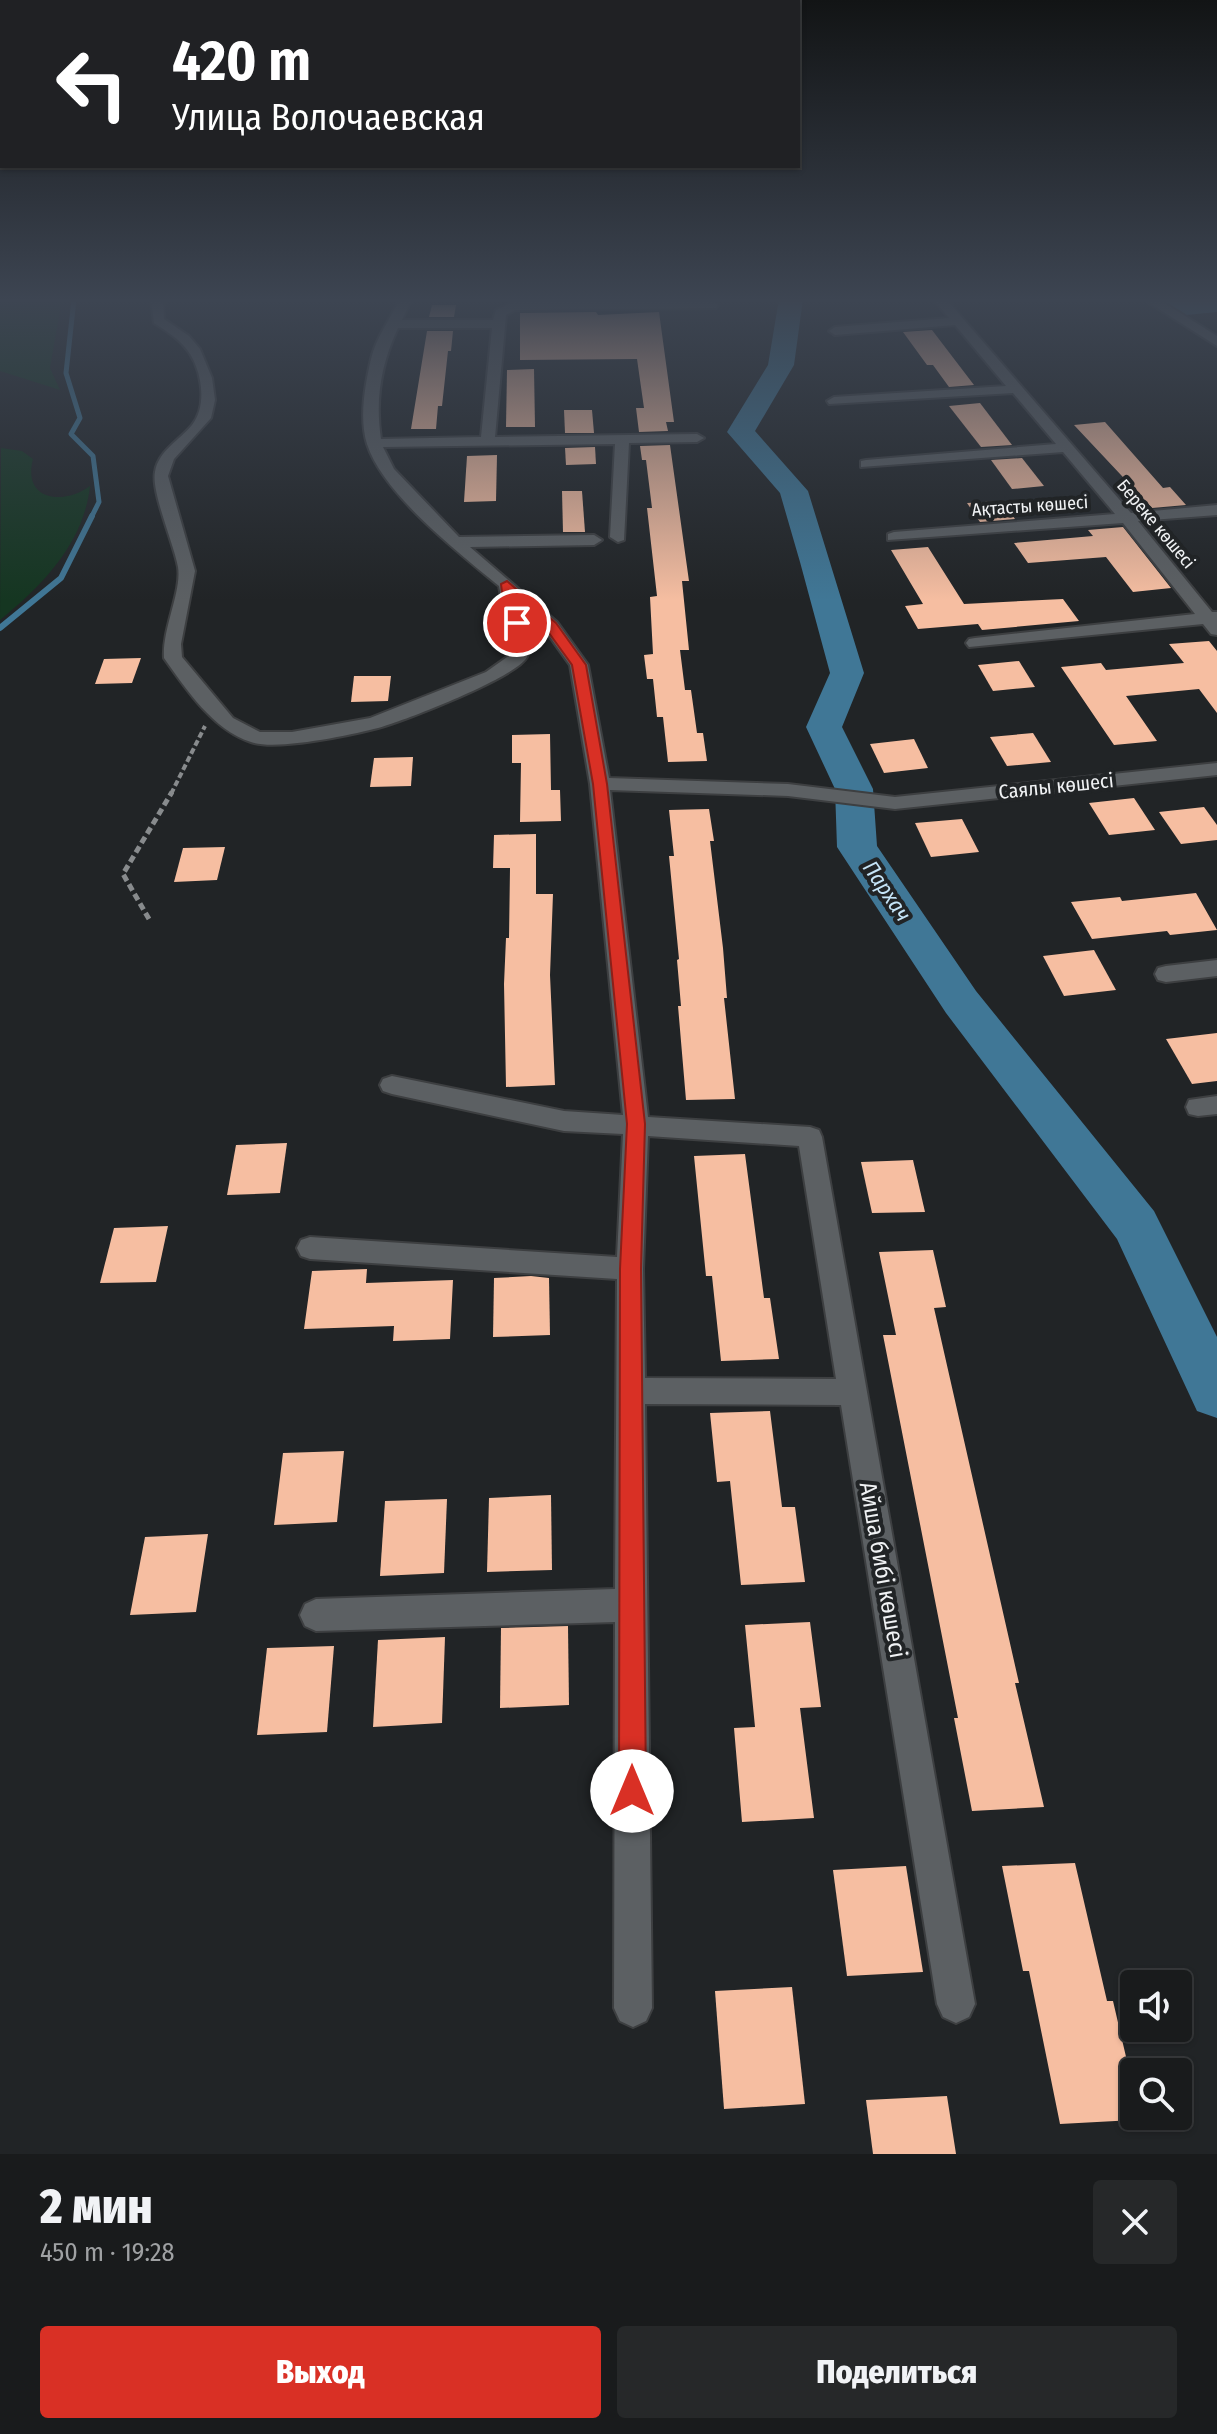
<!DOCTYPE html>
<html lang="ru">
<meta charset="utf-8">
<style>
body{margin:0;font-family:"Fira Sans Condensed",sans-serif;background:#262829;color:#f1f3f6;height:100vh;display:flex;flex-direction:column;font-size:30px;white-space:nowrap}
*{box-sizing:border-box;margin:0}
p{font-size:26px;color:#9fa1a3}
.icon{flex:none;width:44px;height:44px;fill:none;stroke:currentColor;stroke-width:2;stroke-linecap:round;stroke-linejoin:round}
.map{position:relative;height:2154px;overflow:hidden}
.sheet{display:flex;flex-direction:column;background:#191b1c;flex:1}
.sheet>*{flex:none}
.hud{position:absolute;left:0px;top:0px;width:800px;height:168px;box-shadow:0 2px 6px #0004,0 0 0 2px #37393b;background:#202124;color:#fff;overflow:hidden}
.fabs{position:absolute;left:1120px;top:1970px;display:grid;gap:16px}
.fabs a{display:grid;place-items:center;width:72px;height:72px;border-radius:8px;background:#191b1c;box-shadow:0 2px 6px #0004,0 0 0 2px #37393b;font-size:40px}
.pin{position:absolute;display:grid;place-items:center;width:68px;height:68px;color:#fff;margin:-34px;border:4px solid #fff;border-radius:50%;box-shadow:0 2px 8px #0007}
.me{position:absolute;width:88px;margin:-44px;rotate:0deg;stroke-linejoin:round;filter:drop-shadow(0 0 6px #0008)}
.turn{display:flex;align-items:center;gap:28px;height:168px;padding:0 40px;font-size:36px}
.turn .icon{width:104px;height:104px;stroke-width:2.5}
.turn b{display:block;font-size:56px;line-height:68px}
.round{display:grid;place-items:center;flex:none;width:84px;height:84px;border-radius:8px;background:#262829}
.headline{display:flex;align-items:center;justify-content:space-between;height:136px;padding:0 40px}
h1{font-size:48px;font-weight:800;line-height:60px}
.action{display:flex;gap:16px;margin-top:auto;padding:16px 40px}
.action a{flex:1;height:92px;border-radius:8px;background:#d93025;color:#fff;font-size:32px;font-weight:800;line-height:92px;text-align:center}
.action a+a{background:#262829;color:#f1f3f6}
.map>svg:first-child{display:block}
.green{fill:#153621}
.water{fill:#407796}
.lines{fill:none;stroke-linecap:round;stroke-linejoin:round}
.stream-far1{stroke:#407796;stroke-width:5}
.stream{stroke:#407796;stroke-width:6}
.river{fill:#407796;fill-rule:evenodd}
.building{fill:#f6bea1}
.minor-casing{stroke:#3d3f41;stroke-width:4}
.path-far1{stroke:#888b8d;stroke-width:4;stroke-dasharray:6 3;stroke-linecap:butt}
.path{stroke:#888b8d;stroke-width:5;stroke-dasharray:7 4;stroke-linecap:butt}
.minor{fill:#5c6063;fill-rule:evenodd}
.route{fill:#d93025;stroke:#8d1f18;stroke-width:2}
.labels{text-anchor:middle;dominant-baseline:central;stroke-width:8;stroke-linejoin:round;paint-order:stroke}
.far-street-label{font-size:18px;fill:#f0f2f4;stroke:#212426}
.street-label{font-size:20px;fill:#f0f2f4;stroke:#212426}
.water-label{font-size:22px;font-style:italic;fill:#c5e4f7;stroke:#212426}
.near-street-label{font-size:24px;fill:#f0f2f4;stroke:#212426}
</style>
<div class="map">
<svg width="1217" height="2154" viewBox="0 0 1217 2154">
<rect width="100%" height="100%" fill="#212426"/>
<g class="green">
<polygon points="0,299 62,299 50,368 60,390 0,371"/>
<path d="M1,448L22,451L33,459C22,500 63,506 90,486C84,543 42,586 0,620Z"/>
</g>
<polygon class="water" points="1158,299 1217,299 1217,312 1186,315"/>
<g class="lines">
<polyline class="stream-far1" points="74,299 66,373 80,418 71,434 93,456 99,502 91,518"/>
<polyline class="stream" points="0,628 61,578 92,516"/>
<polygon class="river" points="779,299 803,299 794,365 755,431 808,491 864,673 842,727 873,789 877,846 976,991 1154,1211 1217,1337 1217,1418 1197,1411 1117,1239 946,1013 837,847 835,789 806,727 830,673 800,562 780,493 727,432 768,365"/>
</g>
<g class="building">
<polygon points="432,305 456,305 454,317 429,317"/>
<polygon points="596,312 598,315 659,312 674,422 666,422 668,431 639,432 636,408 644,408 637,359 520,360 520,313"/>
<polygon points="932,330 974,385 949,387 933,365 927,365 903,332"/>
<polygon points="427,331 453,331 451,351 448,351 442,406 438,406 436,429 411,429"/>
<polygon points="534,369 535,427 506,427 507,370"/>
<polygon points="980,403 1012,445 981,447 949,406"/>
<polygon points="564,410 592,410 594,433 565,433"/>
<polygon points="1105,422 1163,488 1170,487 1186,505 1152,508 1074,425"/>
<polygon points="670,445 689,581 682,581 689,650 680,650 685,690 691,690 697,733 703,733 707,761 668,762 663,717 657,717 653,679 647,679 644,655 653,654 650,597 657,596 647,508 652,508 646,460 642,460 640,446"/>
<polygon points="595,447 596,464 566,465 565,448"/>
<polygon points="497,455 496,501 464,502 467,456"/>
<polygon points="1022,458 1044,486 1012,489 991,460"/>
<polygon points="562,491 582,491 585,532 563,532"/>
<polygon points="1002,501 1015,519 980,522 967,503"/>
<polygon points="1123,527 1171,588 1133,592 1106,557 1028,563 1014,543 1093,536 1088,530"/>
<polygon points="928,547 964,604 1063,599 1079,621 982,630 978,624 918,629 905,606 923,604 891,550"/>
<polygon points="1209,641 1217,651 1217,713 1199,689 1126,696 1157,741 1114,745 1061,667 1101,663 1106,670 1184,663 1169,644"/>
<polygon points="141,658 132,683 95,684 104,659"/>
<polygon points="1019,661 1035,687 993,691 978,665"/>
<polygon points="354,676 391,676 388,701 351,702"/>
<polygon points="1033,733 1051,762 1007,766 990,737"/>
<polygon points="550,734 551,790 560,790 561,821 520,822 521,763 512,763 512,735"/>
<polygon points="914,739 928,768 884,773 870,744"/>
<polygon points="413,757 411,786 370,787 374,758"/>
<polygon points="1134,798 1155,830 1109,835 1089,803"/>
<polygon points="1204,807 1217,825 1217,840 1181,844 1159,812"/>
<polygon points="709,809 714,841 710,841 723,948 727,998 724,998 735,1099 686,1100 678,1006 681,1006 677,960 679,959 669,856 674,856 669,810"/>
<polygon points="962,819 979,852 931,857 915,823"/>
<polygon points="536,834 536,894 553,894 550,975 555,1085 506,1087 504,984 506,938 509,938 510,868 493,868 494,835"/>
<polygon points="225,847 217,880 174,882 183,848"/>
<polygon points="1196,893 1217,930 1170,935 1167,931 1092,939 1071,902 1120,897 1122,901"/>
<polygon points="1094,950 1116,990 1064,996 1043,956"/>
<polygon points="1217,1033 1217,1081 1192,1084 1166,1039"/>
<polygon points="287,1143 280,1193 227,1195 236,1145"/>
<polygon points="745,1154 764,1298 770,1298 779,1359 721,1361 712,1276 706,1276 694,1156"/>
<polygon points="913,1160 925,1212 872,1213 861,1162"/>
<polygon points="168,1226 156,1282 100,1283 114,1228"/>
<polygon points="933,1250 946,1307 934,1308 1019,1683 1015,1683 1044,1807 972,1811 954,1718 958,1718 883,1335 896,1335 879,1252"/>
<polygon points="367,1269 366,1283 453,1280 450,1339 393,1341 394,1326 304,1329 312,1271"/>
<polygon points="531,1276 549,1278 550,1335 493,1337 494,1278"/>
<polygon points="770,1411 782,1507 795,1507 805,1582 741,1585 730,1481 717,1482 710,1413"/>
<polygon points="344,1451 337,1522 274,1525 283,1453"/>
<polygon points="551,1495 552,1570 487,1572 489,1498"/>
<polygon points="447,1499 444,1573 380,1576 385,1501"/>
<polygon points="208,1534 196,1612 130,1615 145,1537"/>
<polygon points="810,1622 821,1707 800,1708 814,1818 742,1822 734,1728 755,1727 745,1625"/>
<polygon points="568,1626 569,1705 500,1708 501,1628"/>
<polygon points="445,1637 442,1723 373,1727 378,1640"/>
<polygon points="334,1646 327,1732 257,1735 267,1648"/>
<polygon points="1075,1863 1107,2001 1113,2001 1134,2091 1134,2120 1060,2124 1029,1971 1023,1971 1002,1866"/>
<polygon points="906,1866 923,1972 847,1976 833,1870"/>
<polygon points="792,1987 805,2104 724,2109 715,1991"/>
<polygon points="947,2096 956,2154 873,2154 866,2100"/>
</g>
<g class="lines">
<defs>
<g id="minor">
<path d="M151,299H163L164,319L189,336L200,349L212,378L215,400L211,418L174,459L168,476L195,571L181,644L182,657L233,718L260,732H292L370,718L486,672L510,655L514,638L503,608L499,586C459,553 383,494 367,444C359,418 365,385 371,359C376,338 390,319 400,299H412L402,320H493L496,310L513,302L712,301L718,305L716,308L515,310L506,315L495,437L697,434L704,438L697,442L629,443L624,540L618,542L610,537L615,444L383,447L394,469L459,537L594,535L602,540L594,545L470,547L557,622L588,665L609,778L788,784L895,797L1217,763V775L895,809L788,796L610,790L648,1117L810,1127L819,1130L822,1137L975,2004L969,2017L956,2023L943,2017L937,2004L841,1405L645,1404L652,2008L646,2021L633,2027L620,2021L614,2008L615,1622L316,1631L305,1626L300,1615L305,1604L316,1599L615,1589L617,1279L310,1259L301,1256L297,1248L301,1240L310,1237L617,1257L623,1134L564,1131L392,1094L383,1091L380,1085L383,1079L392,1076L564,1111L623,1115L590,784L570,665L545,630L519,605C524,623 536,638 527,657C517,677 404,721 378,728C351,735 276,751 251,742C213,730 186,689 164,658C162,629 182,591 178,567C174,544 151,492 155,472C158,451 180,440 192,425C209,404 201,363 183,345C175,336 163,329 154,323ZM398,328H492L481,437L381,439C375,399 381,364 398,328ZM648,1136L799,1146L836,1379L645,1378L643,1269Z"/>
<polygon points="933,299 946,299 1131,513 1217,505 1217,515 1138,521 1212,612 1217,612 1217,635 1211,634 1203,624 969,647 966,643 969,639 975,638 1195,614 1123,523 888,540 888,534 894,532 1115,514 1063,452 861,467 861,461 866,460 1056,444 1013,393 829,404 827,401 834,397 1006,386 955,325 835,335 829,331 835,327 949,318"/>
<polygon points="1143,299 1158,299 1217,336 1217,346"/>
<polygon points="1217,960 1217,976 1166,982 1158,980 1155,974 1158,968 1166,966"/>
<polygon points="1217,1096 1217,1114 1198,1116 1189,1114 1186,1107 1189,1100"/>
</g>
</defs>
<use href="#minor" class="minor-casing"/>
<polyline class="path-far1" points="171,794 205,726"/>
<polyline class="path" points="149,919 123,874 172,792"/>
<use href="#minor" class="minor"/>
</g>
<linearGradient id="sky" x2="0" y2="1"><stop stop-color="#121415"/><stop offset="0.5" stop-color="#3d4552"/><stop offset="1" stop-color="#3d4552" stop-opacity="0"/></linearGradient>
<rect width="1217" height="601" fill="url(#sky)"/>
<polygon class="route" points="507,581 556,623 586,665 607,784 645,1124 641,1269 646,1791 642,1800 632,1804 623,1800 619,1791 620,1269 627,1124 593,784 572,665 546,629 516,599 523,623 512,626 504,608 501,584"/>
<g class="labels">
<g class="far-street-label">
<text transform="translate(1030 506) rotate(-4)">Ақтасты көшесі</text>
<text transform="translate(1156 524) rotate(50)">Береке көшесі</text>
</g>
<g class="street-label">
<text transform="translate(1056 786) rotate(-6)">Саялы көшесі</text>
</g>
<g class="water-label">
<text transform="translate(887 891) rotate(56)">Пархач</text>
</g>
<g class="near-street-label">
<text transform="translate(883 1570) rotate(80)">Айша бибі көшесі</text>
</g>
</g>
</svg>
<div class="fabs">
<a><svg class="icon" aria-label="sound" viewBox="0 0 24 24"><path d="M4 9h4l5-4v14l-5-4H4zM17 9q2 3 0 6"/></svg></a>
<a><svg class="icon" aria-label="search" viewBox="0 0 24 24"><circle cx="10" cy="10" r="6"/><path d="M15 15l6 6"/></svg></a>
</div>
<div class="pin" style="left:517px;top:623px;background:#d93025"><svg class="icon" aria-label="arrive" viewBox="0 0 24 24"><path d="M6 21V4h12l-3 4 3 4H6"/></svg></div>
<svg class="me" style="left:632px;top:1791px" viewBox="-20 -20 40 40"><circle r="19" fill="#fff"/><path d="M0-13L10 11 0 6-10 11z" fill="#d93025"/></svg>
<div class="hud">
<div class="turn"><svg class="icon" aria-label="left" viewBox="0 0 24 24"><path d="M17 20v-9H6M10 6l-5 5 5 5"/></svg><div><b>420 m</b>Улица Волочаевская</div></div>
</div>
</div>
<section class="sheet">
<div class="headline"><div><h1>2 мин</h1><p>450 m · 19:28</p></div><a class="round"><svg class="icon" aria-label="close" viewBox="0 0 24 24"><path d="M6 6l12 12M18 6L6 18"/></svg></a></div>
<div class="action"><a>Выход</a><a>Поделиться</a></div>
</section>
